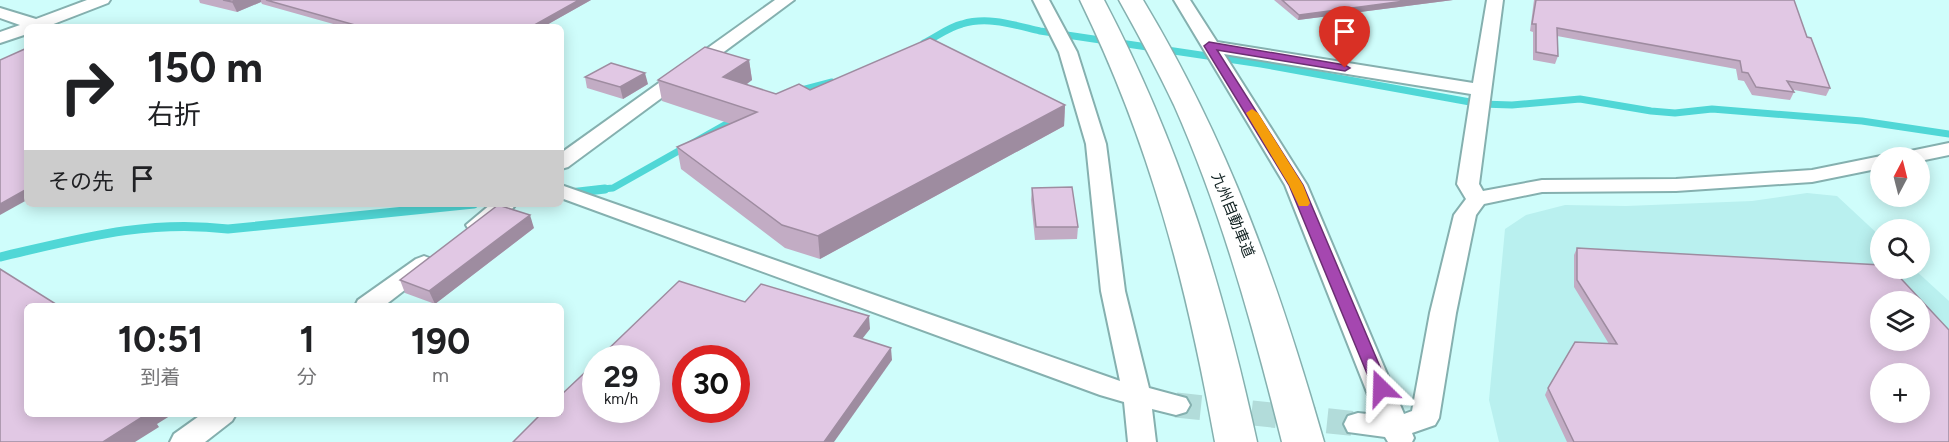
<!DOCTYPE html>
<html lang="ja">
<meta charset="utf-8">
<style>
body{margin:0;font-family:Figtree,"Noto Sans JP",sans-serif;background:#f2f2f2;color:#202124;height:100vh;display:flex;flex-direction:column;font-size:22px;white-space:nowrap}
*{box-sizing:border-box;margin:0}
p{font-size:20px;color:#757577}
.icon{flex:none;width:33px;height:33px;fill:none;stroke:currentColor;stroke-width:2;stroke-linecap:round;stroke-linejoin:round}
.map{position:relative;flex:1;overflow:hidden}
.side{position:absolute;left:24px;top:303px;width:540px;height:114px;display:flex;flex-direction:column;background:#fff;border-radius:9px;box-shadow:0 3px 15px #0003}
.side>*{flex:none}
.top-card{position:absolute;left:24px;top:24px;width:540px;height:183px;border-radius:9px;box-shadow:0 3px 15px #0003;background:#fff;color:#202124;overflow:hidden}
.needle{width:39px;rotate:7deg}
.buttons{position:absolute;left:1870px;top:147px;display:grid;gap:12px}
.buttons a{display:grid;place-items:center;width:60px;height:60px;border-radius:50%;background:#fff;box-shadow:0 3px 15px #0003;font-size:30px}
.speed{position:absolute;left:582px;top:345px;display:flex;gap:12px;font-size:30px;font-weight:700;text-align:center}
.speed>*{display:grid;place-content:center;width:78px;height:78px;border-radius:50%;background:#fff;box-shadow:0 3px 15px #0003;line-height:1}
.speed small{font-size:15px;font-weight:400}
.speed .limit{border:9px solid #d22;background:#fff;color:#111}
.pin{position:absolute;display:grid;place-items:center;width:51px;height:51px;color:#fff;margin:-62px -26px;border-radius:50% 50% 50% 0;rotate:-45deg;box-shadow:0 0 6px #0007}
.pin .icon{rotate:45deg}
.me{position:absolute;width:66px;margin:-33px;rotate:338deg;stroke-linejoin:round;filter:drop-shadow(0 0 4px #0008)}
.turn{display:flex;align-items:center;gap:21px;height:126px;padding:0 24px;font-size:27px}
.turn .icon{width:78px;height:78px;stroke-width:2.5}
.turn b{display:block;font-size:42px;line-height:51px}
.then{display:flex;align-items:center;height:57px;padding:0 24px;background:#0003;gap:12px;font-size:22px}
.eta{display:flex;justify-content:space-evenly;align-items:center;height:102px;text-align:center}
.eta b{font-size:36px;font-weight:700;line-height:42px}
.map>svg:first-child{display:block}
.built{fill:#b9f0ef;fill-rule:evenodd}
.lines{fill:none;stroke-linecap:round;stroke-linejoin:round}
.stream-far1{stroke:#50d7d6;stroke-width:7}
.stream{stroke:#50d7d6;stroke-width:9}
.minor-tunnel{stroke:#b2dcda;stroke-width:25;stroke-dasharray:25 13;stroke-linecap:butt}
.minor-casing{stroke:#85b0af;stroke-width:4}
.motorway-casing{stroke:#85b0af;stroke-width:3}
.minor{fill:#fff;fill-rule:evenodd}
.motorway{fill:#fff;fill-rule:evenodd}
.wall{fill:#c2acc4}
.shaded-wall{fill:#9e8ca0}
.building{fill:#e1c8e4;stroke:#9e8ca0;stroke-width:1.5;fill-rule:evenodd}
.route{fill:#a547b0;stroke:#6b2e72;stroke-width:1.5}
.slow{fill:#f59e0b}
.labels{text-anchor:middle;dominant-baseline:central;stroke-width:6;stroke-linejoin:round;paint-order:stroke}
.street-label{font-size:15px;fill:#0d1e1e;stroke:#fff}
</style>
<div class="map">
<svg width="1949" height="442" viewBox="0 0 1949 442">
<rect width="100%" height="100%" fill="#cffdfb"/>
<path class="built" d="M1807,193L1837,196L1881,237V268L1914,269L1949,301V442H1499L1489,400L1505,229L1526,215L1565,205L1626,206L1752,201ZM1881,302H1920V340H1881ZM1881,374H1920V412H1881Z"/>
<g class="lines">
<g class="stream-far1">
<path d="M924,43C936,37 949,27 962,24C988,16 1014,25 1040,31L1261,64L1481,104L1512,105L1580,99L1651,111L1675,113L1712,109L1862,121L1949,134"/>
<polyline points="798,91 832,82"/>
<polyline points="592,190 613,188 737,118"/>
</g>
<g class="stream">
<polyline points="561,194 605,189"/>
<path d="M0,257C78,239 147,219 228,229L474,204"/>
</g>
<polyline class="minor-tunnel" points="1176,405 1358,424"/>
<defs>
<g id="minor">
<polygon points="87,0 110,0 108,3 51,25 53,27 27,27 27,34 0,43 0,32 20,25 0,18 0,8 36,19"/>
<polygon points="775,0 794,0 568,167 561,169 561,153"/>
<polygon points="1033,0 1049,0 1077,52 1106,144 1125,291 1149,388 1186,398 1190,405 1186,412 1176,415 1152,409 1156,442 1128,442 1124,402 1100,395 561,198 561,185 1120,381 1101,291 1086,144 1059,52"/>
<path d="M1174,0H1190L1217,42L1473,83L1487,0H1503L1479,184L1483,191L1542,180L1676,179L1812,170L1881,156L1888,158H1881V168L1812,182L1676,191L1542,192L1484,204L1476,215L1456,313L1439,418L1435,425L1412,433L1414,438L1412,442H1388L1385,437L1348,432L1344,424L1348,416L1358,413L1376,415L1285,185ZM1224,54L1471,94L1457,184L1466,199L1454,215L1430,313L1412,411L1404,414L1307,185Z"/>
<polygon points="1949,143 1949,155 1920,161 1920,158 1893,158 1896,154"/>
<path d="M491,204H516C507,217 485,234 469,230L466,225Z"/>
<polygon points="424,256 432,259 436,264 432,269 384,306 355,306 358,300 416,259"/>
<polygon points="202,414 236,414 232,421 205,442 170,442 174,434"/>
</g>
<g id="motorway">
<path d="M1080,0H1104C1180,145 1222,283 1257,442H1215C1186,283 1151,146 1080,0Z"/>
<path d="M1119,0H1143C1229,143 1278,282 1324,442H1282C1253,327 1222,213 1174,105C1157,69 1138,34 1119,0Z"/>
</g>
</defs>
<use href="#minor" class="minor-casing"/>
<use href="#motorway" class="motorway-casing"/>
<use href="#minor" class="minor"/>
<use href="#motorway" class="motorway"/>
</g>
<g class="wall">
<polygon points="199,0 591,0 543,27 344,27 262,4 261,2 237,12 200,3"/>
<polygon points="1274,0 1453,0 1298,20"/>
<polygon points="1534,0 1794,0 1807,37 1830,88 1826,96 1794,90 1794,92 1790,100 1752,95 1744,81 1738,80 1736,69 1557,36 1558,56 1555,64 1533,60 1533,32 1530,31"/>
<polygon points="749,60 752,80 746,85 776,94 810,90 1065,105 1064,126 820,259 785,248 681,169 677,147 731,124 662,101 658,80"/>
<polygon points="585,77 648,84 623,99 587,88"/>
<polygon points="1032,188 1078,227 1077,239 1035,240 1031,200"/>
<polygon points="534,228 435,304 405,293 400,280"/>
<polygon points="1577,248 1949,442 1567,442 1545,395 1548,388 1609,344 1574,287 1574,255"/>
</g>
<g class="shaded-wall">
<polygon points="238,0 261,0 261,2 237,12 232,2"/>
<polygon points="579,0 591,0 543,27 531,27"/>
<polygon points="1412,0 1453,0 1298,20 1299,15"/>
<polygon points="749,60 752,80 727,98 723,77"/>
<polygon points="645,73 648,84 623,99 620,87"/>
<polygon points="1065,105 1064,126 820,259 818,236"/>
<polygon points="27,189 27,200 0,215 0,204"/>
<polygon points="530,215 534,228 435,304 429,291"/>
<polygon points="869,316 870,329 855,348 854,336"/>
<polygon points="891,348 892,360 834,442 824,442"/>
<polygon points="147,414 173,414 157,424 159,427 135,442 103,442"/>
</g>
<g class="building">
<polygon points="223,0 238,0 232,2"/>
<polygon points="266,0 579,0 531,27 362,27"/>
<polygon points="1282,0 1412,0 1299,15"/>
<polygon points="1536,0 1794,0 1807,37 1811,38 1830,88 1787,81 1794,92 1756,87 1748,73 1742,72 1740,61 1557,28 1558,56 1536,52 1536,24 1532,24"/>
<polygon points="930,38 1065,105 818,236 782,225 677,147 757,112 658,80 705,47 749,60 723,77 776,94 799,84 810,90"/>
<polygon points="27,48 27,189 0,204 0,60"/>
<polygon points="611,63 645,73 620,87 585,77"/>
<polygon points="1072,187 1078,227 1036,227 1032,188"/>
<polygon points="498,205 530,215 429,291 400,280"/>
<path d="M1577,248L1881,265V268H1891L1949,330V442H1574L1548,388L1575,342L1617,344L1577,280ZM1881,302H1920V340H1881ZM1881,374H1920V412H1881Z"/>
<polygon points="0,269 59,306 27,306 27,414 147,414 103,442 0,442"/>
<path d="M679,281L745,302L761,284L869,316L854,336L891,348L824,442H513L541,414H561V395L596,362V410H646V358H599ZM686,358H736V410H686Z"/>
</g>
<polygon class="route" points="1209,42 1345,65 1350,68 1345,71 1217,50 1303,185 1389,388 1387,393 1375,393 1373,388 1289,185 1204,46"/>
<polygon class="slow" points="1252,109 1258,113 1303,185 1310,203 1308,206 1299,206 1289,185 1246,113"/>
<g class="labels">
<g class="street-label">
<text transform="translate(1233 215) rotate(68)">九州自動車道</text>
</g>
</g>
</svg>
<div class="buttons">
<a><svg class="needle" viewBox="-14 -14 28 28"><path d="M0-13l5 13h-10z" fill="#e53935"/><path d="M0 13l5-13h-10z" fill="#757577"/></svg></a>
<a><svg class="icon" aria-label="search" viewBox="0 0 24 24"><circle cx="10" cy="10" r="6"/><path d="M15 15l6 6"/></svg></a>
<a><svg class="icon" aria-label="layers" viewBox="0 0 24 24"><path d="M12 4l9 5-9 5-9-5zM3 14l9 5 9-5"/></svg></a>
<a>+</a>
</div>
<div class="speed"><div>29<small>km/h</small></div><div class="limit">30</div></div>
<div class="pin" style="left:1345px;top:68px;background:#d93025"><svg class="icon" aria-label="arrive" viewBox="0 0 24 24"><path d="M6 21V4h12l-3 4 3 4H6"/></svg></div>
<svg class="me" style="left:1381px;top:388px" viewBox="-20 -20 40 40"><path d="M0-17L14 15 0 8-14 15z" fill="#a547b0" stroke="#fff" stroke-width="4"/></svg>
<div class="top-card">
<div class="turn"><svg class="icon" aria-label="right" viewBox="0 0 24 24"><path d="M7 20v-9h11M14 6l5 5-5 5"/></svg><div><b>150 m</b>右折</div></div>
<div class="then">その先<svg class="icon" aria-label="arrive" viewBox="0 0 24 24"><path d="M6 21V4h12l-3 4 3 4H6"/></svg></div>
</div>
<section class="side">
<div class="eta">
<div><b>10:51</b><p>到着</p></div>
<div><b>1</b><p>分</p></div>
<div><b>190</b><p>m</p></div>
</div>
</section>
</div>
